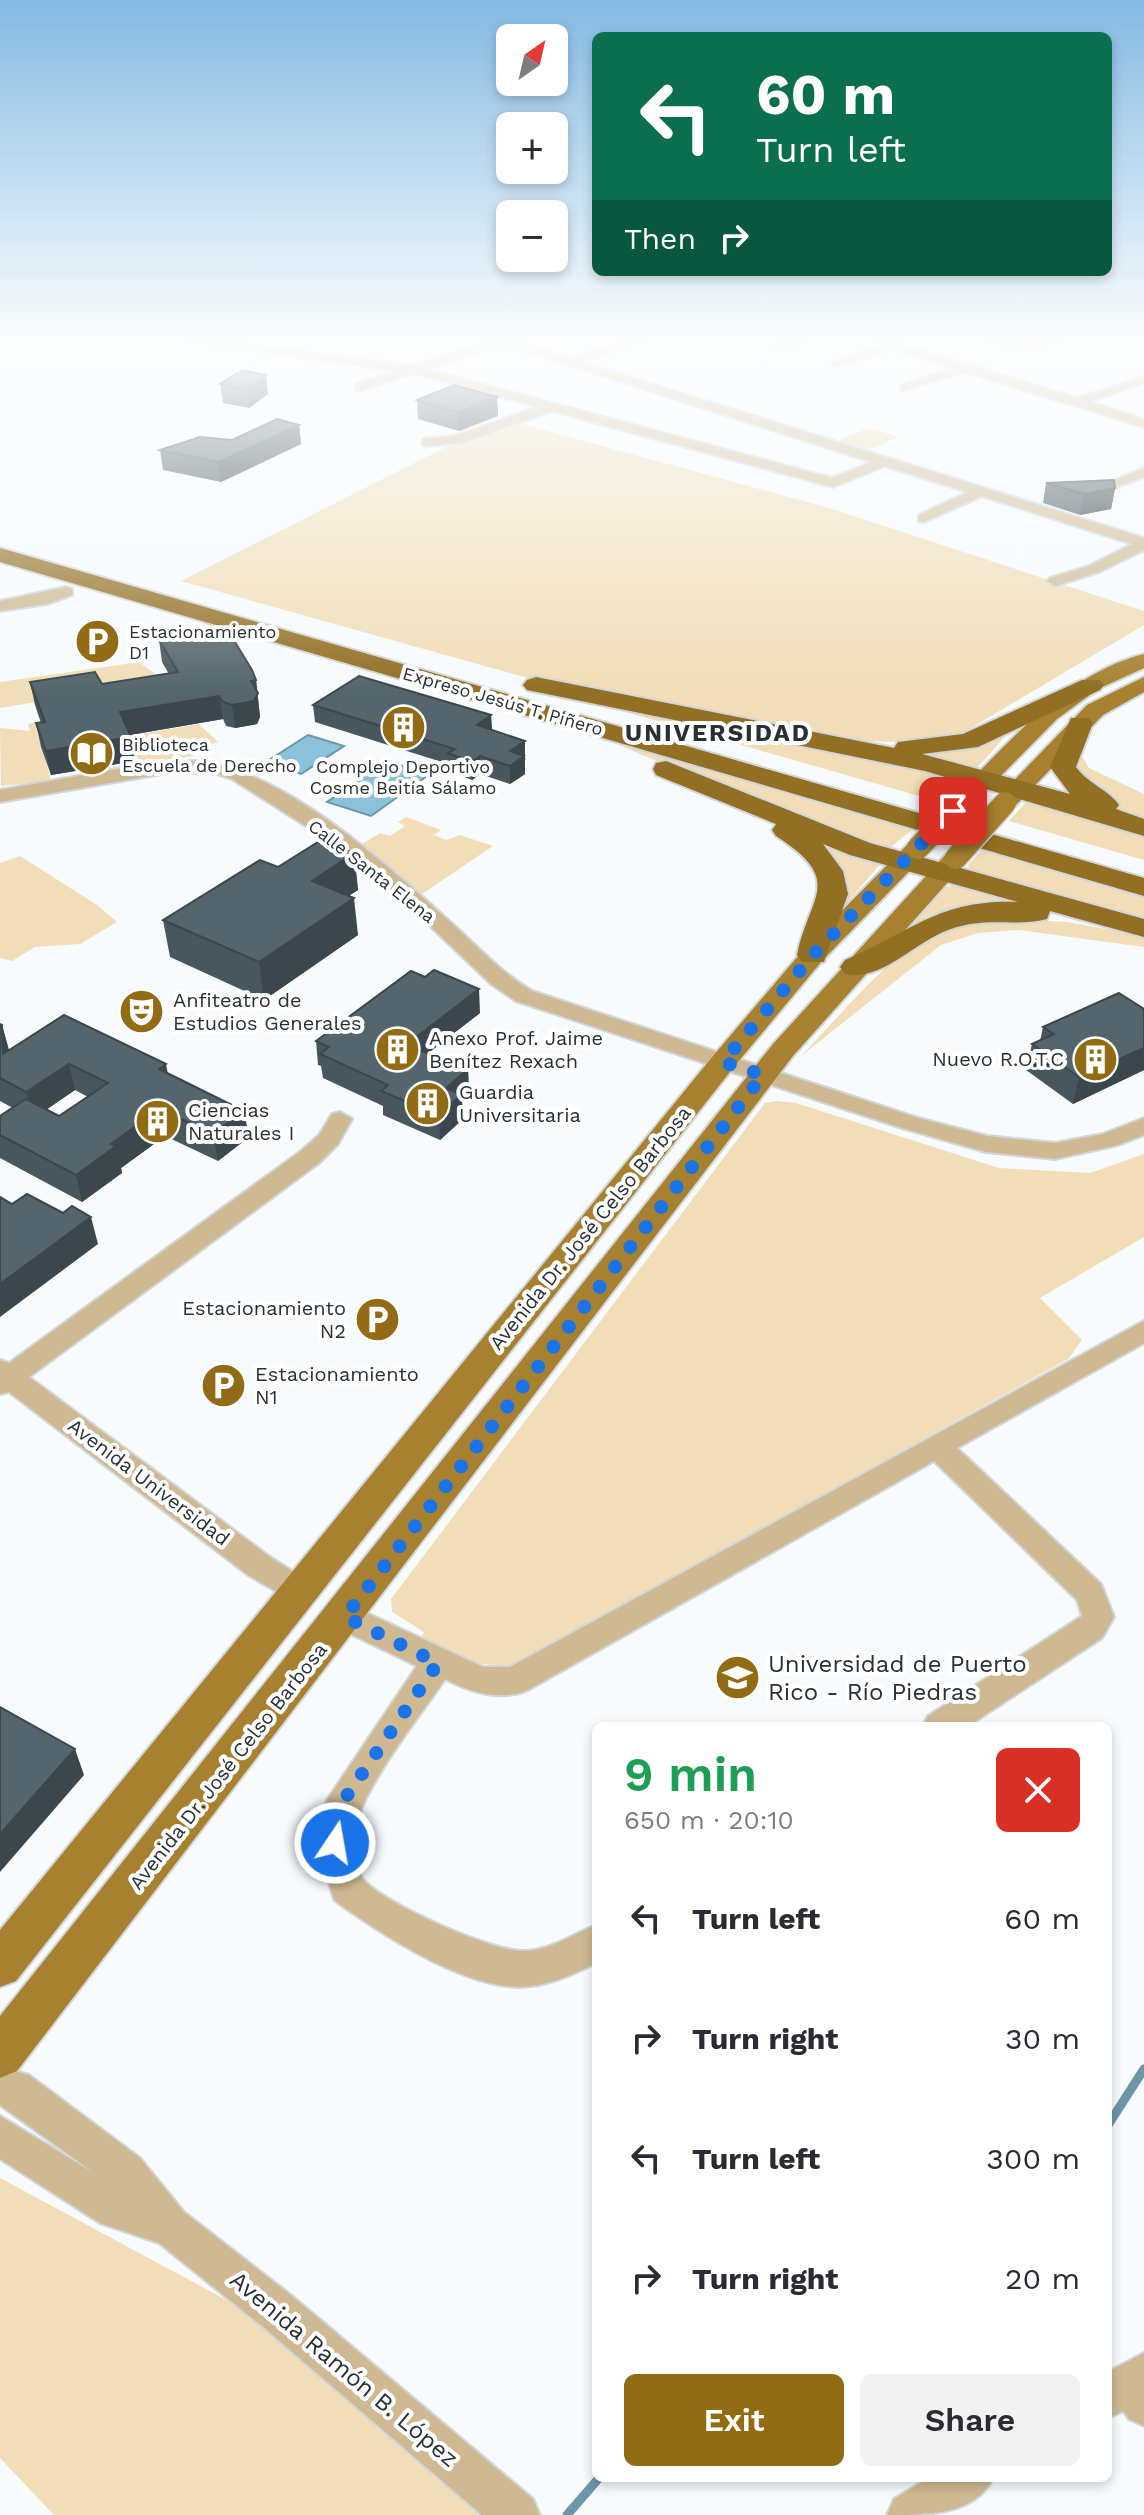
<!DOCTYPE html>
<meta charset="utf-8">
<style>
body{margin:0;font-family:"Work Sans",sans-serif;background:#f2f2f3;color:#2b2b33;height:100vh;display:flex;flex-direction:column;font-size:30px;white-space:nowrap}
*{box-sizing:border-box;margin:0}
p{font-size:26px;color:#7c7c81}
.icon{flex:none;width:44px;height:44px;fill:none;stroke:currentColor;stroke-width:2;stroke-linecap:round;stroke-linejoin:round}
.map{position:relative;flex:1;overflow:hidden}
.side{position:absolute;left:592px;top:1722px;width:520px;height:760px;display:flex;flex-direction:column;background:#fff;border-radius:12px;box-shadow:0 4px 12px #0003}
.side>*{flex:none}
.hud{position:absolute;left:592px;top:32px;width:520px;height:244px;border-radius:12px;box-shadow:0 4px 12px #0003;background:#0b6e4f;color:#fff;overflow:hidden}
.needle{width:52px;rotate:34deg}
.fabs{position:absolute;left:496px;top:24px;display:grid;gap:16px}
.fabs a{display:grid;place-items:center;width:72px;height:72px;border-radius:12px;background:#fff;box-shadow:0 4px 12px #0003;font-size:40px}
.pin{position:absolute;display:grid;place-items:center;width:68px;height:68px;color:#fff;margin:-34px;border-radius:16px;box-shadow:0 4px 12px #0006}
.me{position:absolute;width:88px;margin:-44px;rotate:12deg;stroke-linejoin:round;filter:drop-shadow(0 0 6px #0008)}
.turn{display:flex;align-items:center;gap:28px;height:168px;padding:0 32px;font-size:36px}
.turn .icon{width:104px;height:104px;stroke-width:2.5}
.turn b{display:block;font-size:56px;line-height:68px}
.then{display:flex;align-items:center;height:76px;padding:0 32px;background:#0003;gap:16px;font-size:30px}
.round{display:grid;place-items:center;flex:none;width:84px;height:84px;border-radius:12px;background:#f2f2f3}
.head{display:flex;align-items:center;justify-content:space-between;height:136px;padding:0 32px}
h1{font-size:48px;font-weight:600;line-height:60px;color:#1e9e55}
.button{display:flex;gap:16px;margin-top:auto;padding:16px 32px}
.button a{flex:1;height:92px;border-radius:12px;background:#926c14;color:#fff;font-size:32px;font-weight:600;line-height:92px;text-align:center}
.button a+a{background:#f2f2f3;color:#2b2b33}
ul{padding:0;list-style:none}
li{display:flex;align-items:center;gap:24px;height:120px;padding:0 32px}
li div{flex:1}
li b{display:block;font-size:30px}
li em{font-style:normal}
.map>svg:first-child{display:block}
.green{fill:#f1ddb7}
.water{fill:#8bc1da;stroke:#6d96a8;stroke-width:2}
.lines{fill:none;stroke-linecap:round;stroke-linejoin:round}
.stream{stroke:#6d96a8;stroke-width:9}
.minor-casing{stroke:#d2d6d9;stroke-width:4}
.major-casing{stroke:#d2d6d9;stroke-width:4}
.highway-casing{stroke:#d2d6d9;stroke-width:4}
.minor{fill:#ceb993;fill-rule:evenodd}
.major{fill:#a78130;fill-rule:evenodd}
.highway{fill:#926f22;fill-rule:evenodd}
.major-bridge-casing{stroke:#d2d6d9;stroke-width:25;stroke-linecap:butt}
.major-bridge{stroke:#a78130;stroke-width:22}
.wall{fill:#48575e;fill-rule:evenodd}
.shaded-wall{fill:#3b474c}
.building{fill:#54656d;stroke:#3b474c;stroke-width:2}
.route{stroke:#1a73e8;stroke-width:14;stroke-dasharray:0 25.2}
.labels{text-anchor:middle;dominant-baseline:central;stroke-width:8;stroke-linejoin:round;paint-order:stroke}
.far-poi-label{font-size:18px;fill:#283033;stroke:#fff;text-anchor:start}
.far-street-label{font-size:18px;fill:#283033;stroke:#fff}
.poi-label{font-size:20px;fill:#283033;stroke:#fff;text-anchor:start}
.street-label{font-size:20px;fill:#283033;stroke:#fff}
.far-district-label{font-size:24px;font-weight:bold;letter-spacing:2px;fill:#283033;stroke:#fff}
.near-poi-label{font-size:24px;fill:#283033;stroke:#fff;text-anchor:start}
.near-street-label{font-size:24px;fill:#283033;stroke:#fff}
</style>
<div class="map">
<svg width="1144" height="2515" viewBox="0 0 1144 2515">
<rect width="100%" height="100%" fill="#f7fbfd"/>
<g class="green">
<polygon points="981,340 1070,340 1028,353"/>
<polygon points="515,422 829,508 1144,611 1144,625 966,731 935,743 864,741 599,698 181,581 448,446"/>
<polygon points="868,428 899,437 868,450 837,441"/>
<polygon points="139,662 165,681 0,708 0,682"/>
<polygon points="616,709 877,757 961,781 940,802"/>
<polygon points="40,721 42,747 51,781 1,786 0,728 30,731 28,724"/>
<polygon points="199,724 218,742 196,749 193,756 140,765 130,736"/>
<polygon points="1015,725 977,768 903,750"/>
<polygon points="623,747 631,747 912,830 887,850 833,833"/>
<polygon points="1078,750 1089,768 1144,794 1144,820 1090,794 1070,756"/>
<polygon points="1028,800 1144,834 1144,860 1009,821"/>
<polygon points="406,817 441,830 434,835 446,840 460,835 493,846 422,894 362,848 362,844 380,833 390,836 405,826 398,822"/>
<polygon points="821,841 882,862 833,919"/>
<polygon points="982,850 1144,898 1144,918 1047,896 973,874 968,865"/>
<polygon points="20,856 97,905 117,922 80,944 35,947 12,961 0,958 0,863"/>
<polygon points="952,885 957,885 1032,904 919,924 913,922 945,888"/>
<path d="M1000,918L1067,922L1144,936V947L1019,930L978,933L941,945L801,1056C836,1021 899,942 944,927C961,921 982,921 1000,918Z"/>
<polygon points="777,1101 796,1103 999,1168 1090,1173 1144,1154 1144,1237 1040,1298 1082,1340 1068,1359 513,1666 479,1664 421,1639 424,1632 392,1612 391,1599 765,1103"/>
<polygon points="0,2178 245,2310 482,2508 477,2515 54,2515 0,2458"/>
</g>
<g class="water">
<polygon points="308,735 344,746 301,774 266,762"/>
<polygon points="386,761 430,774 371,816 327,802"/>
</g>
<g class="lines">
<g class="stream">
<polyline points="1108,2125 1144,2069"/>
<polyline points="567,2515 599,2478"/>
</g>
<defs>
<g id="minor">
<path d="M183,340H213L413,366L493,340H512L570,358L630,340H647L582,362L1144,538V550L1099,572L1055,586L1047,581L1050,578L1089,566L1132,544L982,496L924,522L919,521V515L968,492L885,466L833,487L552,411L461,443L428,446L423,445V439L454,436L538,407L413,373L360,391L356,390V384L397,371ZM502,344L872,462L832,478L426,369Z"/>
<polygon points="790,340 808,340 779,350 773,346"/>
<polygon points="870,340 887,340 1077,398 1144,377 1144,383 1090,402 1144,419 1144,427 965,372 901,391 901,385 953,368 893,349 837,367 831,363 880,345"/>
<polygon points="1144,468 1144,477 1108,490 1101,486"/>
<polygon points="66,587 72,589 72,595 47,604 0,611 0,601"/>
<path d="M194,761C280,767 385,863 448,920C476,945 500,972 532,991L918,1118L987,1136L1055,1143L1103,1134L1144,1118V1135L1118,1145L1055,1159L986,1152L902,1128L516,1001L491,984L424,920L320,835L232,779L215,773H167L0,802V790L139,765Z"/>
<polygon points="340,1112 352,1119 338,1144 319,1163 29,1377 270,1557 311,1583 316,1592 311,1601 300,1605 248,1575 9,1392 0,1394 0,1360 9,1363 301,1151 319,1135 332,1114"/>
<path d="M1144,1321V1343L957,1448L1101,1584L1114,1617L1102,1638L968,1726H923L928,1716L1082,1616L1077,1600L934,1461L526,1691C496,1701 471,1692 445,1679C419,1718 352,1799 353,1843C353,1850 358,1872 362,1878C379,1902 491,1951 522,1951C550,1951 571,1935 596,1925V1963C573,1975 545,1987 519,1987C460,1986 381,1934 334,1900L317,1843L327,1800L417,1666L334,1626L329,1617L334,1608L345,1604L356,1608L483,1667H510Z"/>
<polygon points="0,2067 29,2075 140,2158 184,2212 292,2296 533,2499 540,2515 482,2515 262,2326 159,2243 100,2223 0,2159 0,2116 94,2173 0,2105"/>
<polygon points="1144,2353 1144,2426 1129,2419 1123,2411 1108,2418 1108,2372"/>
<path d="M929,2478H993C975,2515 927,2515 887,2515L894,2499Z"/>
</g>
<g id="major">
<path d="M1144,654V668L1098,689L1057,719L979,798H963L959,793L963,788C1015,736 1069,673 1144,654Z"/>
<polygon points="1144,677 1144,692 1103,715 1013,808 997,808 993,803 997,798 1087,705"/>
<polygon points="918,841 927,843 930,848 927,853 822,961 733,1068 16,1981 0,1987 0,1930 713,1056 804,949 909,843"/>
<polygon points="956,851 968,858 965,863 793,1056 17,2071 0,2078 0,2016 773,1044 947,853"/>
</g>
<g id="highway">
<polygon points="0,548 1144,878 1144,896 0,562"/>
<path d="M536,677L894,748L898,742L963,734L1082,680H1100L1104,685L1100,690L978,747L922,754L1070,794L1050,767L1071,718H1089L1093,723L1076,767C1088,784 1108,789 1119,805L1116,809L1144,819V836L925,771L527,690L523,685L527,680Z"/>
<path d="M666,761L870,843L1144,919V937L1050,911L1047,919C1010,928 983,914 941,933C912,946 878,982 845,974L840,967L845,960C912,932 938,899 1018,902L850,855L823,844L843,871L848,894L824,962H802L797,955C809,895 846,881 776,836L772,830L776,824L656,775L653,769L656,763Z"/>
</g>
</defs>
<use href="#minor" class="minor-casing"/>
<use href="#major" class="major-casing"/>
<use href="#highway" class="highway-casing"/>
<use href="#minor" class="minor"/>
<use href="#major" class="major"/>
<use href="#highway" class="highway"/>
<defs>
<g id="major-bridge">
<polyline points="918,848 971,793"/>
<polyline points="956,858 1005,803"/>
</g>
</defs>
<use href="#major-bridge" class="major-bridge-casing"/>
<use href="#major-bridge" class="major-bridge"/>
</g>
<g class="wall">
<polygon points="220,384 268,394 249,408 223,403"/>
<polygon points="497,397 498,416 459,431 418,419 417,400"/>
<polygon points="299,425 301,444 221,482 163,470 160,450 232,440"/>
<polygon points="1046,483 1115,488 1111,509 1080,515 1043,503"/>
<polygon points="159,640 256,680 260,717 257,724 235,728 226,726 223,719 130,735 135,761 51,775 41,747 36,723 41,723 35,705 30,682 102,684 169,674 162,662"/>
<polygon points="313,705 491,715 492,730 526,759 524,760 525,774 510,784 480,774 472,780 449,771 448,764 315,722"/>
<polygon points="354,853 358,890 348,896 358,935 264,1000 170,957 163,920 278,867"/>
<polygon points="1144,1009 1144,1070 1073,1104 1026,1070 1032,1044 1040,1041 1043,1027"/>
<polygon points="480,1013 428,1053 468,1069 469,1094 462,1101 463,1119 440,1140 383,1115 383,1106 323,1078 321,1066 318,1065 316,1041"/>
<path d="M0,1024L2,1025L9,1050L168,1073L249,1137L218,1161L165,1136L121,1168L122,1173L82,1202L0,1158V1116L13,1108L0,1101ZM75,1090L88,1097L59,1116L46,1110Z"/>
</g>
<g class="shaded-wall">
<polygon points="266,375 268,394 249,408 247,389"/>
<polygon points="497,397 498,416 459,431 458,412"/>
<polygon points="299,425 301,444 221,482 218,462"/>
<polygon points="1115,488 1111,509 1080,515 1084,494"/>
<polygon points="256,680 260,717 257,724 235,728 232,705 251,681"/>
<polygon points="219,696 223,719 124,736 120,712"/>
<polygon points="491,715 492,733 477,725"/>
<polygon points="131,737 135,761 51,775 46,751"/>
<polygon points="525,741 525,774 510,784 510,751"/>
<polygon points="480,756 480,774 472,780 471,762"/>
<polygon points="354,853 358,890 316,917 312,881"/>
<polygon points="354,898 358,935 264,1000 259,962"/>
<polygon points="479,989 480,1013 408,1069 406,1045"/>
<polygon points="2,1025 9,1051 3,1054"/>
<polygon points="1144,1048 1144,1070 1073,1104 1079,1077"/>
<polygon points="69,1064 75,1090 33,1118 26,1092"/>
<polygon points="166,1064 171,1091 159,1069"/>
<polygon points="468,1069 469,1094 462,1101 463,1119 440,1140 439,1115 446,1088"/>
<polygon points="159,1109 165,1136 121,1168 122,1173 82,1202 76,1175 111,1144"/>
<polygon points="244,1111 249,1137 218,1161 213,1134"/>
<polygon points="91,1217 98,1244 0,1317 0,1284"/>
<polygon points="75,1749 84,1775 0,1872 0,1834"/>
</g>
<g class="building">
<polygon points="242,370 266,375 247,389 220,384"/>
<polygon points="454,385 497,397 458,412 417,400"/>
<polygon points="277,419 299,425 218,462 160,450 200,437 232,440"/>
<polygon points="1114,480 1115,488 1084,494 1046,483"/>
<polygon points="227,629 252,670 256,680 251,681 258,693 254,701 232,705 223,702 219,696 120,712 131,737 46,751 36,723 45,722 30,682 95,672 102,684 178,672 159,640"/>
<polygon points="359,676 491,715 477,725 525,741 510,751 524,756 510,766 480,756 471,762 448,753 455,749 313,705"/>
<polygon points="321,840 354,853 312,881 354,898 259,962 163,920 260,860 278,867"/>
<polygon points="434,970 479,989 406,1045 468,1069 446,1088 461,1095 439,1115 381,1091 388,1085 320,1054 329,1047 316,1041 411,971 425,977"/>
<polygon points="1119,993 1144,1009 1144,1048 1079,1077 1032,1044 1054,1034 1043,1027"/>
<polygon points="64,1015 166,1064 159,1069 244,1111 213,1134 159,1109 111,1144 116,1146 76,1175 0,1135 0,1116 26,1099 59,1116 108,1083 69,1064 26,1092 0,1078 0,1024 2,1025 3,1054"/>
<polygon points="27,1194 63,1213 72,1206 91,1217 0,1284 0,1197 12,1204"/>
<polygon points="0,1707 75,1749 0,1834"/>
</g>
<linearGradient id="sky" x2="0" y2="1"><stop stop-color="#83b9e2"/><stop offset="0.49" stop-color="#fbfdfe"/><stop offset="1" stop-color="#fbfdfe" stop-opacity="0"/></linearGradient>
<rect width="1144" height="692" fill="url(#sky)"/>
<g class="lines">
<polyline class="route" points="335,1843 344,1800 438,1663 345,1617 763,1075 723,1062 813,955 953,811"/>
</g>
<defs>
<symbol id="parking-disc" viewBox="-11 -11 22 22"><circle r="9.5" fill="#926c14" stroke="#fff"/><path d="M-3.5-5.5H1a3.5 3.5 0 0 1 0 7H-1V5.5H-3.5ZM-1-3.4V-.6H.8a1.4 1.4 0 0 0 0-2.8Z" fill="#fff"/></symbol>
<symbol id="building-disc" viewBox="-11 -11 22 22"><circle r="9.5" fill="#926c14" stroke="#fff"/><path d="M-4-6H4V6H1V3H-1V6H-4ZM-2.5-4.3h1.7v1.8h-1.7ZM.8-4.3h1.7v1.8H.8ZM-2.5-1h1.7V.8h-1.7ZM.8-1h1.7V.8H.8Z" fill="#fff"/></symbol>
<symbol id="library-disc" viewBox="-11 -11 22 22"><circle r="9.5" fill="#926c14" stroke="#fff"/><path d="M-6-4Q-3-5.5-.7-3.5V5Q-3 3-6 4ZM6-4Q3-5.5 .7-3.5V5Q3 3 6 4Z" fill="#fff"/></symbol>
<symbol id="theatre-disc" viewBox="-11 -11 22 22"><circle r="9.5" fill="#926c14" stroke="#fff"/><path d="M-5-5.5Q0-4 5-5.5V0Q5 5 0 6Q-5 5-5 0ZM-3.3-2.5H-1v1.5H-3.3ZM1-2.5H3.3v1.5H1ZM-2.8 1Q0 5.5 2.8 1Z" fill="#fff"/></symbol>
<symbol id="university-disc" viewBox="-11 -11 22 22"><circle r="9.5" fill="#926c14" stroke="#fff"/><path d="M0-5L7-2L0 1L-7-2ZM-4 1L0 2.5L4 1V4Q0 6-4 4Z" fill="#fff"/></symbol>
</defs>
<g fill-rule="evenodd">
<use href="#parking-disc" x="72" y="616" width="51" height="51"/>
<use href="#building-disc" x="378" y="702" width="51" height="51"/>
<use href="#library-disc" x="66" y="728" width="51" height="51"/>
<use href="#theatre-disc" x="116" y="986" width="51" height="51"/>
<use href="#building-disc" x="372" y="1024" width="51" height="51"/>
<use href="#building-disc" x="1070" y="1034" width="51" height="51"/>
<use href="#building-disc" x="402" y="1078" width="51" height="51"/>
<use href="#building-disc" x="132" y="1096" width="51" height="51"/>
<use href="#parking-disc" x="352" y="1294" width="51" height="51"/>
<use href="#parking-disc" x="198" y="1360" width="51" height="51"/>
<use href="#university-disc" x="712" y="1652" width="51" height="51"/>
</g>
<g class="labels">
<g class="far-poi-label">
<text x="129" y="631">Estacionamiento<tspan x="129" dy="21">D1</tspan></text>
<text x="122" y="744">Biblioteca<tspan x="122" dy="21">Escuela de Derecho</tspan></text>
<text x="403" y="766" text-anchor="middle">Complejo Deportivo<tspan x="403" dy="21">Cosme Beitía Sálamo</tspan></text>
</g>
<g class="far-street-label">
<text transform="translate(503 701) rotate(16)">Expreso Jesús T. Piñero</text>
<text transform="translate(372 871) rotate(38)">Calle Santa Elena</text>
</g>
<g class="poi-label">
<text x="173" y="1000">Anfiteatro de<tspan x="173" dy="23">Estudios Generales</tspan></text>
<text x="429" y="1038">Anexo Prof. Jaime<tspan x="429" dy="23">Benítez Rexach</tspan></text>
<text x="1064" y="1059" text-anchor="end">Nuevo R.O.T.C</text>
<text x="459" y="1092">Guardia<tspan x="459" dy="23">Universitaria</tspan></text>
<text x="188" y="1110">Ciencias<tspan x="188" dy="23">Naturales I</tspan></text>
<text x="346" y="1308" text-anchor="end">Estacionamiento<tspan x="346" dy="23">N2</tspan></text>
<text x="255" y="1374">Estacionamiento<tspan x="255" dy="23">N1</tspan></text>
</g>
<g class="street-label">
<text transform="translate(590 1228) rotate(-51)">Avenida Dr. José Celso Barbosa</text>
<text transform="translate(149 1482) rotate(37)">Avenida Universidad</text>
<text transform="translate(228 1766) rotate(-52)">Avenida Dr. José Celso Barbosa</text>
</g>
<g class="far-district-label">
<text x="718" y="733">UNIVERSIDAD</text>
</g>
<g class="near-poi-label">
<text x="768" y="1664">Universidad de Puerto<tspan x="768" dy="28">Rico - Río Piedras</tspan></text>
</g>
<g class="near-street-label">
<text transform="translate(344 2369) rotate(40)">Avenida Ramón B. López</text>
</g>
</g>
</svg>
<div class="fabs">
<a><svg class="needle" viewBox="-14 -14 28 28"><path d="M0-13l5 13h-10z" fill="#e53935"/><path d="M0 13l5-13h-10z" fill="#7c7c81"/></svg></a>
<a>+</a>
<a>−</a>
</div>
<div class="pin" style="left:953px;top:811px;background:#d93025"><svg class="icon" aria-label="arrive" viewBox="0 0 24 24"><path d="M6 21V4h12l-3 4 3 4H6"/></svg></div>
<svg class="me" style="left:335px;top:1843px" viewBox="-20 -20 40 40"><circle r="17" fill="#1a73e8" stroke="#fff" stroke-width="3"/><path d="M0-11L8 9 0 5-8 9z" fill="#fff"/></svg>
<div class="hud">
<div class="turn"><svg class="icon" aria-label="left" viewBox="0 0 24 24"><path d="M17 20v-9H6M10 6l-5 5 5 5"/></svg><div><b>60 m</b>Turn left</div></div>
<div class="then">Then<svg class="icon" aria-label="right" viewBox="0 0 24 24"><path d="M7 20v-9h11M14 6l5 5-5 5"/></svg></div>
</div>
<section class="side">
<div class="head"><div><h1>9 min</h1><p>650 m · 20:10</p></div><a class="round" style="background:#d93025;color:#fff"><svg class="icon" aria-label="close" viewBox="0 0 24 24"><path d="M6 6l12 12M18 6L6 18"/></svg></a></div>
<ul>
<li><svg class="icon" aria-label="left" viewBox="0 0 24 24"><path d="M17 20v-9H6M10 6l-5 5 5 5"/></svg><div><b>Turn left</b></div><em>60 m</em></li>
<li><svg class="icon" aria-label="right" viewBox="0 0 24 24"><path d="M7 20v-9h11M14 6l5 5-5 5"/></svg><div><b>Turn right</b></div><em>30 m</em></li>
<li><svg class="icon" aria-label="left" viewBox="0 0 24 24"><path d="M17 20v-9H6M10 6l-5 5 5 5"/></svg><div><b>Turn left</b></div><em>300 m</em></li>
<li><svg class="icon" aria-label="right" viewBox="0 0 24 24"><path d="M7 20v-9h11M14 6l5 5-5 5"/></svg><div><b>Turn right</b></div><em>20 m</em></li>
</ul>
<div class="button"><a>Exit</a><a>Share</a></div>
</section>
</div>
